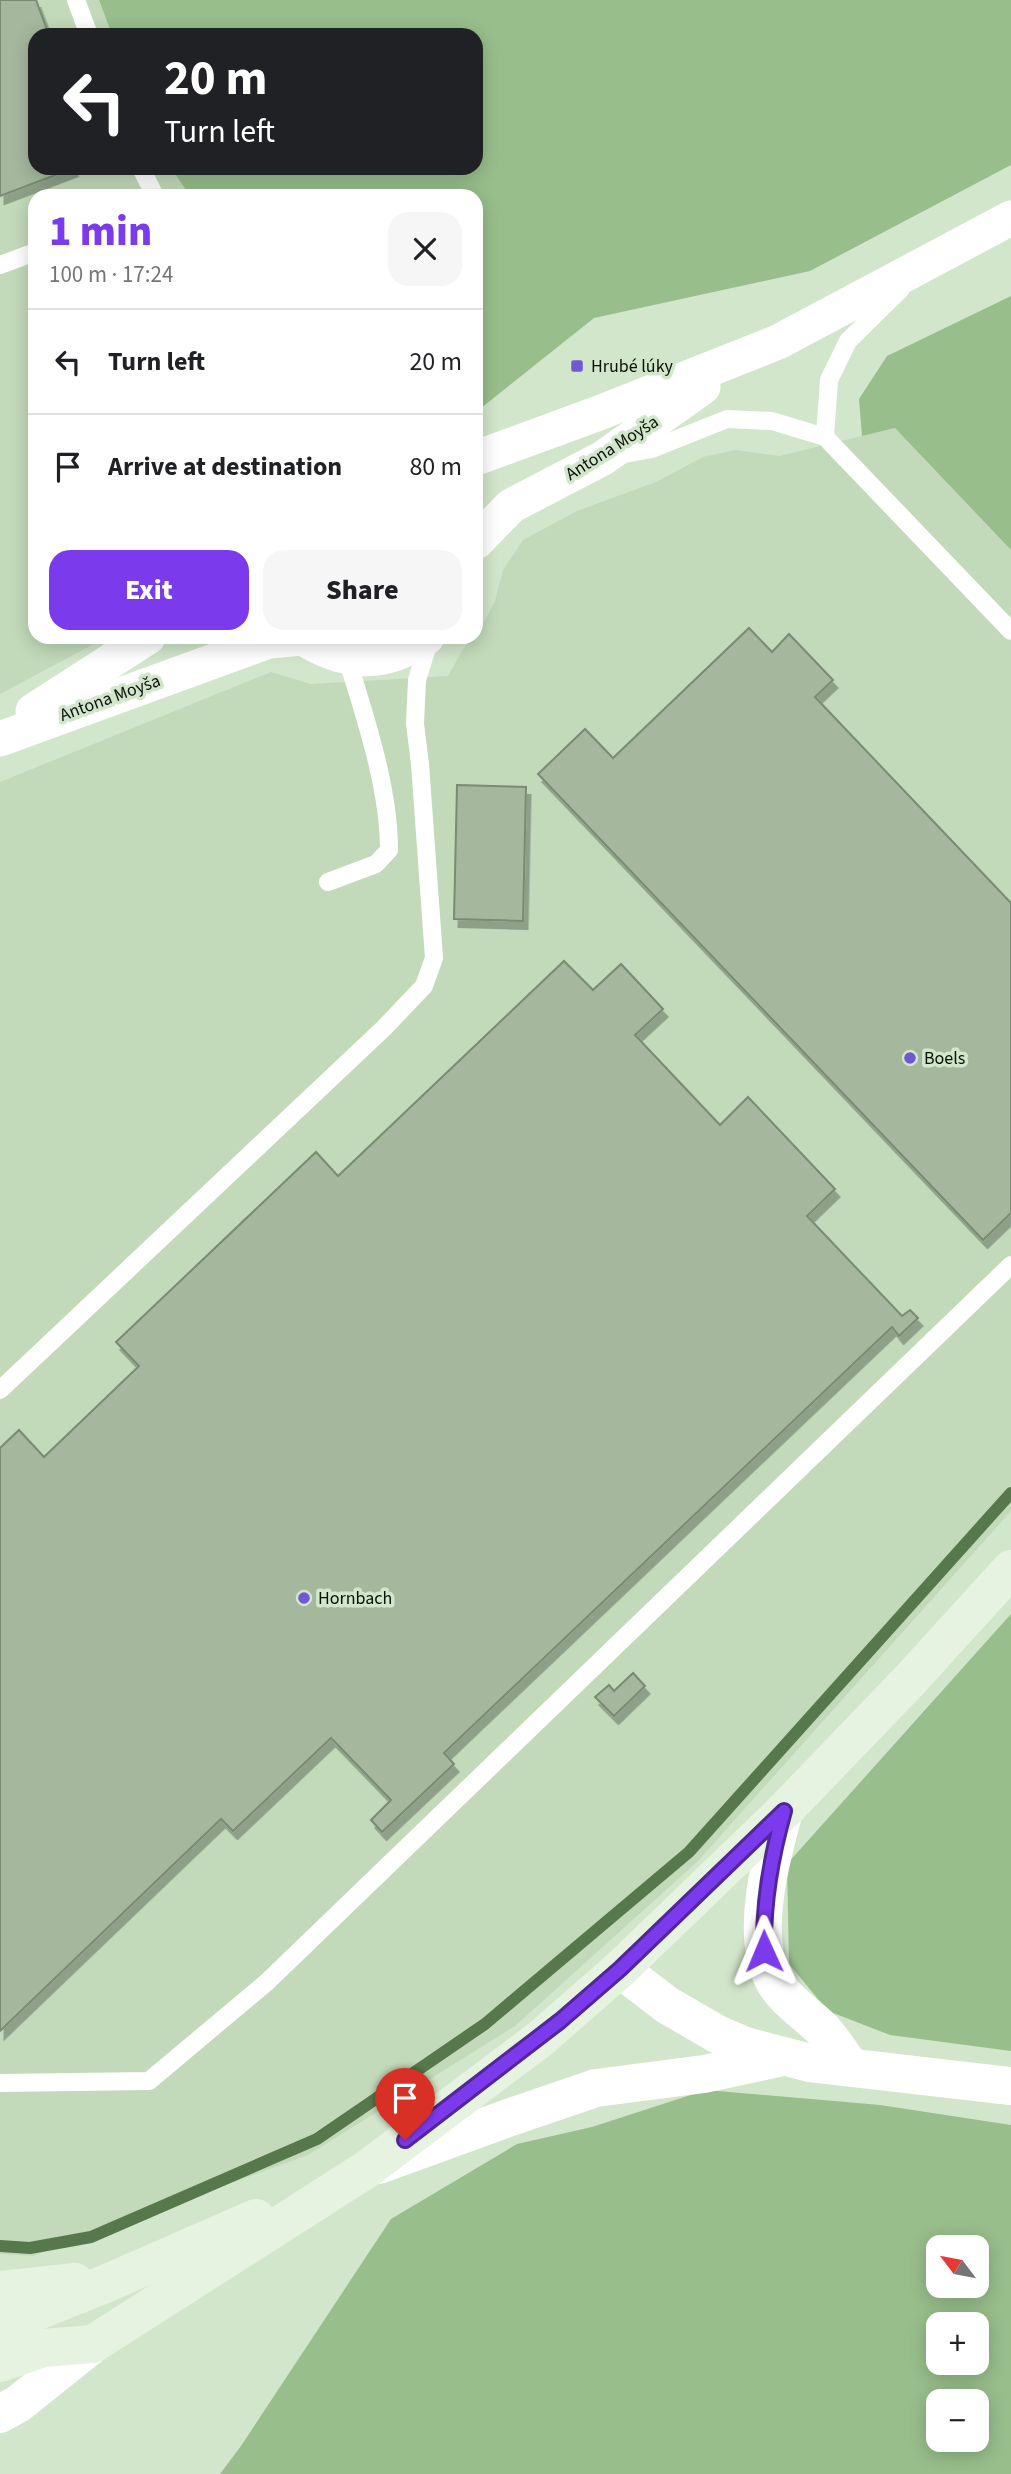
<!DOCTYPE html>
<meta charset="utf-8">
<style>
body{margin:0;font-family:"Source Sans 3",sans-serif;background:#f6f6f6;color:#202124;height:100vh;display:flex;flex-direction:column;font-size:26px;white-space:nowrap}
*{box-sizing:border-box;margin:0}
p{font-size:23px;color:#757577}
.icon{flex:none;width:38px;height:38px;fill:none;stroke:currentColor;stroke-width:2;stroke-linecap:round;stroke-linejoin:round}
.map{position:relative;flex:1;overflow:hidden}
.panel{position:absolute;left:28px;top:189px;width:455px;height:455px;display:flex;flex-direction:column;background:#fff;border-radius:21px;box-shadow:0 4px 18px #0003}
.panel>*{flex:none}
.top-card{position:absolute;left:28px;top:28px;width:455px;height:147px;border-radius:21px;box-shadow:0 4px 18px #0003;background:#202124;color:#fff;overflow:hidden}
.needle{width:46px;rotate:302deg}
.fabs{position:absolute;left:926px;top:2235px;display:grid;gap:14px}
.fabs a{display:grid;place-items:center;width:63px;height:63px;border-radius:14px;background:#fff;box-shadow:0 4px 18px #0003;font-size:35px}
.pin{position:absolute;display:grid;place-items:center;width:60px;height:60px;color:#fff;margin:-72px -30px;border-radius:50% 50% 50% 0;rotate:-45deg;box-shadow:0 0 7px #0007}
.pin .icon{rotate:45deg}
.me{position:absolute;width:77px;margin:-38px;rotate:359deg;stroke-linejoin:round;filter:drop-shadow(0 0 5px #0008)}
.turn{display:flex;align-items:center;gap:24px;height:147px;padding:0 21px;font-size:32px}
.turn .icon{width:91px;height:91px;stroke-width:2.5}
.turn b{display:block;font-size:49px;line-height:60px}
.round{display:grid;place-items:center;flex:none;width:74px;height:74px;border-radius:21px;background:#f6f6f6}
.overview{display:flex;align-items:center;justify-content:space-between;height:119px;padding:0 21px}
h1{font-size:42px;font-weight:800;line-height:52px;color:#7c3aed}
.action{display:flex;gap:14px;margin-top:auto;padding:14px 21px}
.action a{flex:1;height:80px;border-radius:21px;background:#7c3aed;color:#fff;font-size:28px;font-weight:800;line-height:80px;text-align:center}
.action a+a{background:#f6f6f6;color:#202124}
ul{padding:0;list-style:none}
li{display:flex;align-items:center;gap:21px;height:105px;padding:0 21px;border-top:2px solid #e0e0e0}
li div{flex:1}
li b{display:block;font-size:26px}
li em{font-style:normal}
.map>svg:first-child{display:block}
.built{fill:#c2dab9}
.green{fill:#98be8b;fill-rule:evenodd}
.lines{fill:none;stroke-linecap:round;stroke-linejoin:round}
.stream{stroke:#57784c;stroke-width:12}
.building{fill:#a5b89e;stroke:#798b72;stroke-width:2;filter:url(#shadow)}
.service{stroke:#fff;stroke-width:18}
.minor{stroke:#fff;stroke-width:35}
.tertiary{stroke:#fff;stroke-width:38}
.secondary{stroke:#e6f3e0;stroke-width:38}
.route-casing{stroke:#51269a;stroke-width:18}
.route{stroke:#7c3aed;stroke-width:12}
.poi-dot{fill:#6f58d2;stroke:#d2e6cb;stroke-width:2.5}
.labels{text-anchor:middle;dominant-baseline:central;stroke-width:7;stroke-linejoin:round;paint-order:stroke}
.poi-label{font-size:18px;fill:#091007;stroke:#d2e6cb;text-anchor:start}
.street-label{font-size:18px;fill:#091007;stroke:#d2e6cb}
</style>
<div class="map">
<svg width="1011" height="2474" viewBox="0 0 1011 2474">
<defs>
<filter id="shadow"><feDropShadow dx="4.5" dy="8" stdDeviation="0" flood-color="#0004"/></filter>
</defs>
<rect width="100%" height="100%" fill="#d2e6cb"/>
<g class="built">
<polygon points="0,0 99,0 112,35 35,35 35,168 171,168 190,196 35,196 35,637 107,637 0,694"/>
<polygon points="895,428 1011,550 1011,1511 697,1862 515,2026 308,2155 33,2256 0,2254 0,782 271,672 311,684 448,676 462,651 473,637 476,637 495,601 503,570 523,540 577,511 656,482 703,457 736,450 779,456"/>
</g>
<g class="green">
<polygon points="99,0 1011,0 1011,165 810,271 594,318 476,412 476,196 190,196 171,168 476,168 476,35 112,35"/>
<polygon points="1011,296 1011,550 895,428 862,436 859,399 887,356"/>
<polygon points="1011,1614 1011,2051 890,2035 828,2011 789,1964 787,1864"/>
<path d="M706,2090L880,2105L1011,2125V2474H220L241,2446L391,2219L517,2144L592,2127ZM938,2247H976V2286H938ZM938,2324H976V2362H938ZM938,2401H976V2440H938Z"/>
</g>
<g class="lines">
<polyline class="stream" points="0,2246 30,2248 91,2237 317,2139 485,2024 689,1852 1011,1493"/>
</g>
<g class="building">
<polygon points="0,0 36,0 49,35 35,35 35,168 74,168 0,196"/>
<polygon points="749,628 772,652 789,634 833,680 815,697 1011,903 1011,1213 983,1240 538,774 585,729 613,758"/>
<polygon points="457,785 526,787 523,921 454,919"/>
<polygon points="564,961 593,990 621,964 663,1009 635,1035 720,1125 748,1097 835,1189 807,1216 902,1316 910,1310 918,1318 899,1336 892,1327 444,1753 454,1764 382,1832 371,1820 391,1800 331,1738 233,1831 221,1819 0,2031 0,1448 19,1430 44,1457 139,1366 116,1342 316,1152 338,1176"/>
<polygon points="633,1673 645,1686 614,1716 595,1697 609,1685 614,1691"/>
</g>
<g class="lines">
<g class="service">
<polyline points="76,0 89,35"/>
<polyline points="141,168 155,196"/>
<polyline points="0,265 35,252"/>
<polyline points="825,437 829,380 848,341 901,289"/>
<polyline points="619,455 652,449 727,419 772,421 825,437 1011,631"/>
<path d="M328,882L376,864L389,850C389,787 365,717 347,658"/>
<polyline points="0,1390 384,1028 424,986 434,958 420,764 415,724 417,680 430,638"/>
<polyline points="0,2083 149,2081 267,1982 1011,1265"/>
</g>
<g class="minor">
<polyline points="476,458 599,413 778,342 1011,218"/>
<polyline points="476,542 511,506 603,458 703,387"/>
<path d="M301,637C344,664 383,668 427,637"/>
<polyline points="33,711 148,637"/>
<polyline points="0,739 269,641 302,638"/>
</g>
<g class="tertiary">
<path d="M784,1811C771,1858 750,1933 773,1979C783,1999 806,2013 822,2029C833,2040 841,2055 851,2067"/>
<polyline points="620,1969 667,2005 717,2034 745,2046 810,2063 1011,2086"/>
<polyline points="379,2165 508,2118 596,2088 704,2074 783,2057"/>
<polyline points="0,2414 18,2404 93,2344"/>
</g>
<g class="secondary">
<polyline points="0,2290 75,2282"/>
<polyline points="0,2326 105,2284 256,2218"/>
<polyline points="0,2363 43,2348 93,2344 367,2169 540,2039 620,1969 784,1811 910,1680 1011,1569"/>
</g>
</g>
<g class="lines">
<defs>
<path id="route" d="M405,2140L560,2021L620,1969L784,1811C771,1857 763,1902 764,1951"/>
</defs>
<use href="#route" class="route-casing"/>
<use href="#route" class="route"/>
</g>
<g class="poi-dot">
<rect x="570" y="359" width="14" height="14" rx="3.5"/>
<circle cx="910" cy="1058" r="7"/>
<circle cx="304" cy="1598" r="7"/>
</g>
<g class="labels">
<g class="poi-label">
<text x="591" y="366">Hrubé lúky</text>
<text x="924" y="1058">Boels</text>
<text x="318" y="1598">Hornbach</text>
</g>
<g class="street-label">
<text transform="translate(612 448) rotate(-32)">Antona Moyša</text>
<text transform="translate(110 698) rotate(-20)">Antona Moyša</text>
</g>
</g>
</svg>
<div class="fabs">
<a><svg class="needle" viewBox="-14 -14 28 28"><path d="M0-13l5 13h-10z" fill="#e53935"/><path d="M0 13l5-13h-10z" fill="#757577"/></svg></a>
<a>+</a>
<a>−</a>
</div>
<div class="pin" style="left:405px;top:2140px;background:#d93025"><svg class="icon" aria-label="arrive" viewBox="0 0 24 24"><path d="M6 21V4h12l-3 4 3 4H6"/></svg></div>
<svg class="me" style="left:764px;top:1951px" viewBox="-20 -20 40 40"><path d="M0-17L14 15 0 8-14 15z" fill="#7c3aed" stroke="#fff" stroke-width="4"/></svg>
<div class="top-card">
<div class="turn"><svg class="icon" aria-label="left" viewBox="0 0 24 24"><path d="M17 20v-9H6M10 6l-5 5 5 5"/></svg><div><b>20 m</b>Turn left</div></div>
</div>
<section class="panel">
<div class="overview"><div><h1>1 min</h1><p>100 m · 17:24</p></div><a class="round"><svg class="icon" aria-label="close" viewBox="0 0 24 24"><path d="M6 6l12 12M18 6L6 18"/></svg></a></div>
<ul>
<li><svg class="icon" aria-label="left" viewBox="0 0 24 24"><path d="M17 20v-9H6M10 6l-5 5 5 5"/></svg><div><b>Turn left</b></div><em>20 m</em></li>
<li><svg class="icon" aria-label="arrive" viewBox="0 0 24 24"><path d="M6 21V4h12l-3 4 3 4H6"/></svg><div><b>Arrive at destination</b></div><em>80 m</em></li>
</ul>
<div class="action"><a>Exit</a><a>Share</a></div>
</section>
</div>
